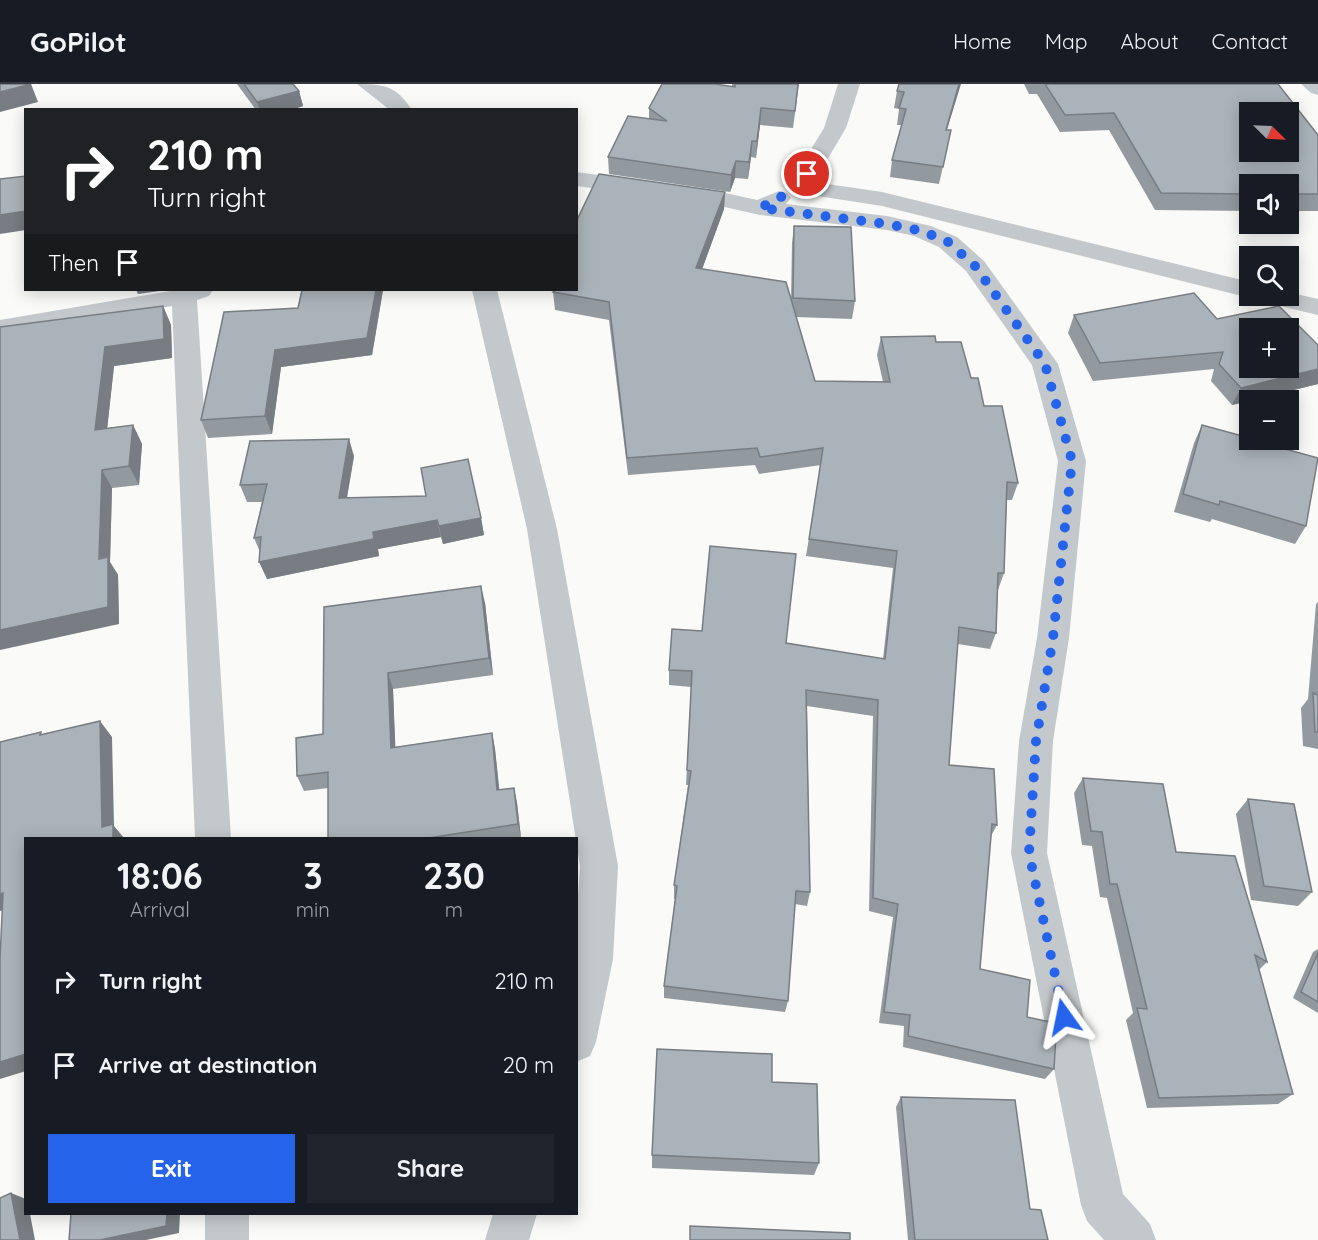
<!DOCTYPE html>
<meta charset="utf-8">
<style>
body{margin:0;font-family:Quicksand,sans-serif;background:#20242c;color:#f1f3f6;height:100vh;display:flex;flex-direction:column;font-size:22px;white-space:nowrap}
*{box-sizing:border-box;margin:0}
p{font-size:20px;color:#9ea1a6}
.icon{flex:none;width:33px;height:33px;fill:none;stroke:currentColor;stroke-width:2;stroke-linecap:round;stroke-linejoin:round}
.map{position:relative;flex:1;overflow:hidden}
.sheet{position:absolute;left:24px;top:753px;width:554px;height:378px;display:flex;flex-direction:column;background:#171b24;border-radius:0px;box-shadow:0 3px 15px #0003}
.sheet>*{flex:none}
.hud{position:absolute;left:24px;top:24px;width:554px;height:183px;border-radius:0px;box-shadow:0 3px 15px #0003;background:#202124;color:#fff;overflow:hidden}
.needle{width:39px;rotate:114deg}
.buttons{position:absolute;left:1239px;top:18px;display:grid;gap:12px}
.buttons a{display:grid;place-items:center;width:60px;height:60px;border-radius:0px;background:#171b24;box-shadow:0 3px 15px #0003;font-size:30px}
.pin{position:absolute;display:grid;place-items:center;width:51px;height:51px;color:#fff;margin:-26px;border:3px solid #fff;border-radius:50%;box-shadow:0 2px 6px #0007}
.me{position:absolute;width:66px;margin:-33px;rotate:348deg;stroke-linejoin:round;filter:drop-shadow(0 0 4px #0008)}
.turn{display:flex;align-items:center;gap:21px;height:126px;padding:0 24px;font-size:27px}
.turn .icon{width:78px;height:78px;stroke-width:2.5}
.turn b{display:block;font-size:42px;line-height:51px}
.then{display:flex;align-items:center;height:57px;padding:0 24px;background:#0003;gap:12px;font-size:22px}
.eta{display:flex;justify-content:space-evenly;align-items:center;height:102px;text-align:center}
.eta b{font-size:36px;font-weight:800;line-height:42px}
.cta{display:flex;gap:12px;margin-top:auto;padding:12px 24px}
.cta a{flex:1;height:69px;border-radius:0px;background:#2563eb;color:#fff;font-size:24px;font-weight:800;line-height:69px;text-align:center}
.cta a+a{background:#20242c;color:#f1f3f6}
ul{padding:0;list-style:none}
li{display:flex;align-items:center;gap:18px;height:84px;padding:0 24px}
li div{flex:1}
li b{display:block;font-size:22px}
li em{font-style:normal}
header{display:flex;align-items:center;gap:36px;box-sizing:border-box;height:84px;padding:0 30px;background:#171b24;border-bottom:2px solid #363941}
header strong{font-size:28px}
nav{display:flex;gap:33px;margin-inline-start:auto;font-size:21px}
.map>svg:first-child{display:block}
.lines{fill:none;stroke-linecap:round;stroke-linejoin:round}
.minor{fill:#c3c8cc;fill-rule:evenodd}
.wall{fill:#929a9f}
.shaded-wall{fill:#777d82}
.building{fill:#aab3b9;stroke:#777d82;stroke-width:1.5;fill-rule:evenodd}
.route{stroke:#2563eb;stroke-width:10;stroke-dasharray:0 18}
</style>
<header>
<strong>GoPilot</strong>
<nav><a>Home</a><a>Map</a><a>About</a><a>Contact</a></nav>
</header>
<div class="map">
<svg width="1318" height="1156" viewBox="0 0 1318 1156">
<rect width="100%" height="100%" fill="#fafaf8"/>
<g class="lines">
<g class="minor">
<path d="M357,0C385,0 396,2 412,26H390Z"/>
<polygon points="838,0 860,0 846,44 814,98 882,108 1250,198 1250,212 1259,212 1250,214 882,122 792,108 788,103 824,44"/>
<polygon points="1301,0 1318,0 1318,11 1311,9"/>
<polygon points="576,88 707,105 757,116 779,107 787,109 791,114 786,120 887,132 931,142 957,153 984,177 1058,280 1086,377 1069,554 1053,657 1047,769 1123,1110 1150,1140 1156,1156 1104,1156 1087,1137 1081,1121 1011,769 1019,657 1037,554 1058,377 1032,281 966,187 939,163 914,152 887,146 760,131 707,119 576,102"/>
<polygon points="176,206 213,206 209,212 197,216 231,754 195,754 172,222 0,252 0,236"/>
<polygon points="472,206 497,206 557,445 618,782 613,875 596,958 590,972 576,978 576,841 580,782 527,445"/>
<polygon points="1288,208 1318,215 1318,231 1264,218 1260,212 1288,212"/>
<rect x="205" y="1130" width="44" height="26"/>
<polygon points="493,1130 537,1130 529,1156 485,1156"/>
</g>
</g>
<g class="wall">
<polygon points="237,0 293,0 299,7 303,22 291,26 256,26"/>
<polygon points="732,0 799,0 793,44 760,41 756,74 751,73 748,95 735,94 730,108 609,90 608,73 649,35 649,24 732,2"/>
<polygon points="899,0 947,46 951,46 939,100 890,93 892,76 902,41 897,41 899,25 894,24 897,7"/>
<polygon points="1024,0 1278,0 1318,51 1318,127 1288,127 1288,100 1250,100 1250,127 1155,126 1109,46 1060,48 1037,10 1029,10"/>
<polygon points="725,108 724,125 702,185 791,216 792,159 794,142 855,217 852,235 796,233 815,297 883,298 877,271 881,253 936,258 971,294 1018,399 1012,416 1007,416 1004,489 998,506 996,549 990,565 958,560 949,681 997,741 991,752 980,885 1027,933 1054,985 1045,995 903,963 904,942 879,939 893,833 869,827 873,632 807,622 810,808 807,822 795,820 788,917 785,928 664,914 664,902 675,815 674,815 674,801 688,701 686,701 691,603 669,601 669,586 786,559 883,575 893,484 806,472 821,381 759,390 755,381 628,391 609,236 555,226 553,208"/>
<polygon points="302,206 383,206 372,271 281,283 272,350 208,354 201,336 298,224"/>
<polygon points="163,222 171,241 172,274 114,282 107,344 133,341 142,360 139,401 112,404 110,478 118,491 119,540 0,243"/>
<polygon points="1074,231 1217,235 1318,300 1232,321 1211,297 1214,285 1093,297 1068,249"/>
<polygon points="1202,341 1306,442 1295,460 1212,435 1210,438 1174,428 1194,359"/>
<polygon points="354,372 347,413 481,434 484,451 443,460 441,453 378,465 379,472 267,495 260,468 254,454 262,418 247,418 240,401"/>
<polygon points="1318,518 1318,665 1303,662 1301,624 1308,615 1316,520"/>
<polygon points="485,519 493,591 393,605 395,663 492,649 495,665 499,706 514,704 517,719 521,754 328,754 328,704 304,707 297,692 323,650 324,523"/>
<polygon points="1083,694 1176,768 1267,878 1259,886 1293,1010 1278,1020 1147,1024 1126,936 1133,929 1107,814 1100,813 1092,762 1082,761 1074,709"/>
<polygon points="1248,715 1312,808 1298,822 1251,816 1236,730"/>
<polygon points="1318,865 1318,929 1293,914 1313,868"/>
<polygon points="772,998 819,1079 814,1091 652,1084 652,1071"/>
<polygon points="901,1013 1048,1156 908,1156 896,1023"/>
</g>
<g class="shaded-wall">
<polygon points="31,0 38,18 0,28 0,8"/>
<polygon points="959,0 961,0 942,62 946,46"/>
<polygon points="299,7 303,22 291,26 260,26 257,18"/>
<polygon points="761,24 760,41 756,74 757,57"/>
<polygon points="752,57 751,73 748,95 749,78"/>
<polygon points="736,77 735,94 730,108 731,91"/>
<polygon points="725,108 724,125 696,202 696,184"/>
<polygon points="26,127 26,146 0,150 0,131"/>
<polygon points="136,206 167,206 138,210"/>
<polygon points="376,206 383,206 372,271 281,283 272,350 265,332 275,266"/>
<polygon points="163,222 171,241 172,274 114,282 105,365 95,346 105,263"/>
<polygon points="1318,285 1318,300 1232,321 1241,304"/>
<polygon points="133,341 142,360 139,401 129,382"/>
<polygon points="349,355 354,372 344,431 339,414"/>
<polygon points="102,386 112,404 110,478 118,491 119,540 0,566 0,546 99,475"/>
<polygon points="481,434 484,451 443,460 439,442"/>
<polygon points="437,436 441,453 378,465 379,472 267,495 259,478 373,448"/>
<polygon points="481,502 485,519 493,591 489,574"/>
<polygon points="388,589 393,605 396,679 391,664"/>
<polygon points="100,637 112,653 114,742 124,754 112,754 102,743"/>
<polygon points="492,649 495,665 501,721 497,706"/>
<polygon points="514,704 517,719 521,754 518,740"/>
<polygon points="3,809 19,823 0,827 0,810"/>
<polygon points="26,970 26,987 0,995 0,978"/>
<polygon points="11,1109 26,1115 26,1130 30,1130 35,1156 20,1156"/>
<polygon points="167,1130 180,1130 179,1149 146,1156 100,1156"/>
</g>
<g class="building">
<polygon points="0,0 31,0 0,8"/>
<polygon points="244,0 293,0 299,7 257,18"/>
<polygon points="662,0 715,0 735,3 735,0 798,0 795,27 761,24 757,57 752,57 749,78 736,77 731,91 608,73 628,32 667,37 649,24"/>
<polygon points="899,0 959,0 946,46 951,46 943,83 892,76 906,25 899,24 904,8 897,7"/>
<path d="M1045,0H1278L1318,51V110H1288V100H1250V110L1161,109L1114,29L1065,31ZM1250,28H1288V68H1250Z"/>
<polygon points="599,90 725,108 696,184 786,198 815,297 890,298 881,253 935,252 936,258 961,258 971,294 978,294 984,322 1002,322 1018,399 1007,398 1004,489 998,489 996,549 959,543 949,681 994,685 997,741 992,740 980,885 1030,896 1027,933 1054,939 1056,949 1054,985 908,952 910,931 884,928 898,820 873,814 878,616 806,606 810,808 796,807 788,917 664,902 677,802 674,801 691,687 687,686 692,587 669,586 672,545 702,547 710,462 796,470 786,559 885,575 897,467 809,455 823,364 760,373 757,364 627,374 609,218 553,208 555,206 576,206 576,138"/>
<polygon points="26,92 26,127 0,131 0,95"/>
<polygon points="794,142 851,143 855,217 793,214"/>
<polygon points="302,206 376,206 367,254 275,266 265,332 201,336 224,228 298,224"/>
<path d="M1194,209L1217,235L1279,222L1318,261V285L1241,304L1219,280L1223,268L1100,279L1074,231ZM1250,244H1288V284H1250Z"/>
<polygon points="163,222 164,255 105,263 95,346 133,341 129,382 102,386 99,475 108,473 108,523 0,546 0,243"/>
<polygon points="1202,341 1250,354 1250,356 1253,356 1318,374 1306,442 1220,417 1219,421 1183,410"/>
<polygon points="349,355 339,414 426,412 421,384 468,375 481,434 439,442 437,436 373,448 374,455 259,478 261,453 254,454 267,400 240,401 250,357"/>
<polygon points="481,502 489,574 388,589 391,664 492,649 497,706 514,704 518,740 429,754 328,754 328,688 297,692 296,654 323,650 324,523"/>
<polygon points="1313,609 1318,611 1318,648 1315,648"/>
<polygon points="100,637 102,743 113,740 113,754 26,754 26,970 0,978 0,875 3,809 0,810 0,658 41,648 40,651"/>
<polygon points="1083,694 1163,700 1176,768 1235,772 1267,878 1255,871 1293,1010 1159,1014 1137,924 1147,925 1117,800 1110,800 1102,748 1091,747"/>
<polygon points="1248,715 1294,720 1312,808 1264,802"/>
<polygon points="1318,869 1318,918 1301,908"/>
<polygon points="657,965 772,970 772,998 817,1000 819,1079 652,1071"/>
<polygon points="901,1013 1015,1016 1030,1125 1041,1126 1048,1156 915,1156"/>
<polygon points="11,1109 20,1156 0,1156 0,1114"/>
<polygon points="71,1130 167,1130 166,1142 100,1156 69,1156"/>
<polygon points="690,1142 850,1149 850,1156 690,1156"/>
</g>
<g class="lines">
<polyline class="route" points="807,90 800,103 760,124 887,140 922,147 948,158 975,182 1045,280 1072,377 1053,554 1036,657 1029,769 1064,933"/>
</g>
</svg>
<div class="buttons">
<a><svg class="needle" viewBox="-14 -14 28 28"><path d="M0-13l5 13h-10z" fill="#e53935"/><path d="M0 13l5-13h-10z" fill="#9ea1a6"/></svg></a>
<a><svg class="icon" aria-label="sound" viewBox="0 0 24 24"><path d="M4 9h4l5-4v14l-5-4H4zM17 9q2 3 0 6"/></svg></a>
<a><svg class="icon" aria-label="search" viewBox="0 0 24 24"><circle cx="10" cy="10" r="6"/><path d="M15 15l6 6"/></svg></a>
<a>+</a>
<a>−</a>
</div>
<div class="pin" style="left:807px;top:90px;background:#d93025"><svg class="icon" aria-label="arrive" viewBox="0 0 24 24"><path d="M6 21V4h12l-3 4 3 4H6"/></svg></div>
<svg class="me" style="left:1064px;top:933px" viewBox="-20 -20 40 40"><path d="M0-17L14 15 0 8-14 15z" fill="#2563eb" stroke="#fff" stroke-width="4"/></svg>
<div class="hud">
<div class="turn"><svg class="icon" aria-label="right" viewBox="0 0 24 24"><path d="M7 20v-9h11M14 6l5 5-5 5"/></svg><div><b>210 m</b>Turn right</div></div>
<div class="then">Then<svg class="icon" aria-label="arrive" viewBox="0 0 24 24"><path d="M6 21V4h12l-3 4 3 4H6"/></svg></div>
</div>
<section class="sheet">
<div class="eta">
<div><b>18:06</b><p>Arrival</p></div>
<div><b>3</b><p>min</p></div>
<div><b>230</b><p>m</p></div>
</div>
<ul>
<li><svg class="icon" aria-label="right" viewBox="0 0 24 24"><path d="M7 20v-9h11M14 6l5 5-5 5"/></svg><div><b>Turn right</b></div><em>210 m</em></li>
<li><svg class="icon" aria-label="arrive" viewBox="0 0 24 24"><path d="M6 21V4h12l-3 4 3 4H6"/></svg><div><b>Arrive at destination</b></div><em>20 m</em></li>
</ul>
<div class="cta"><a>Exit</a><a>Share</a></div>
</section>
</div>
